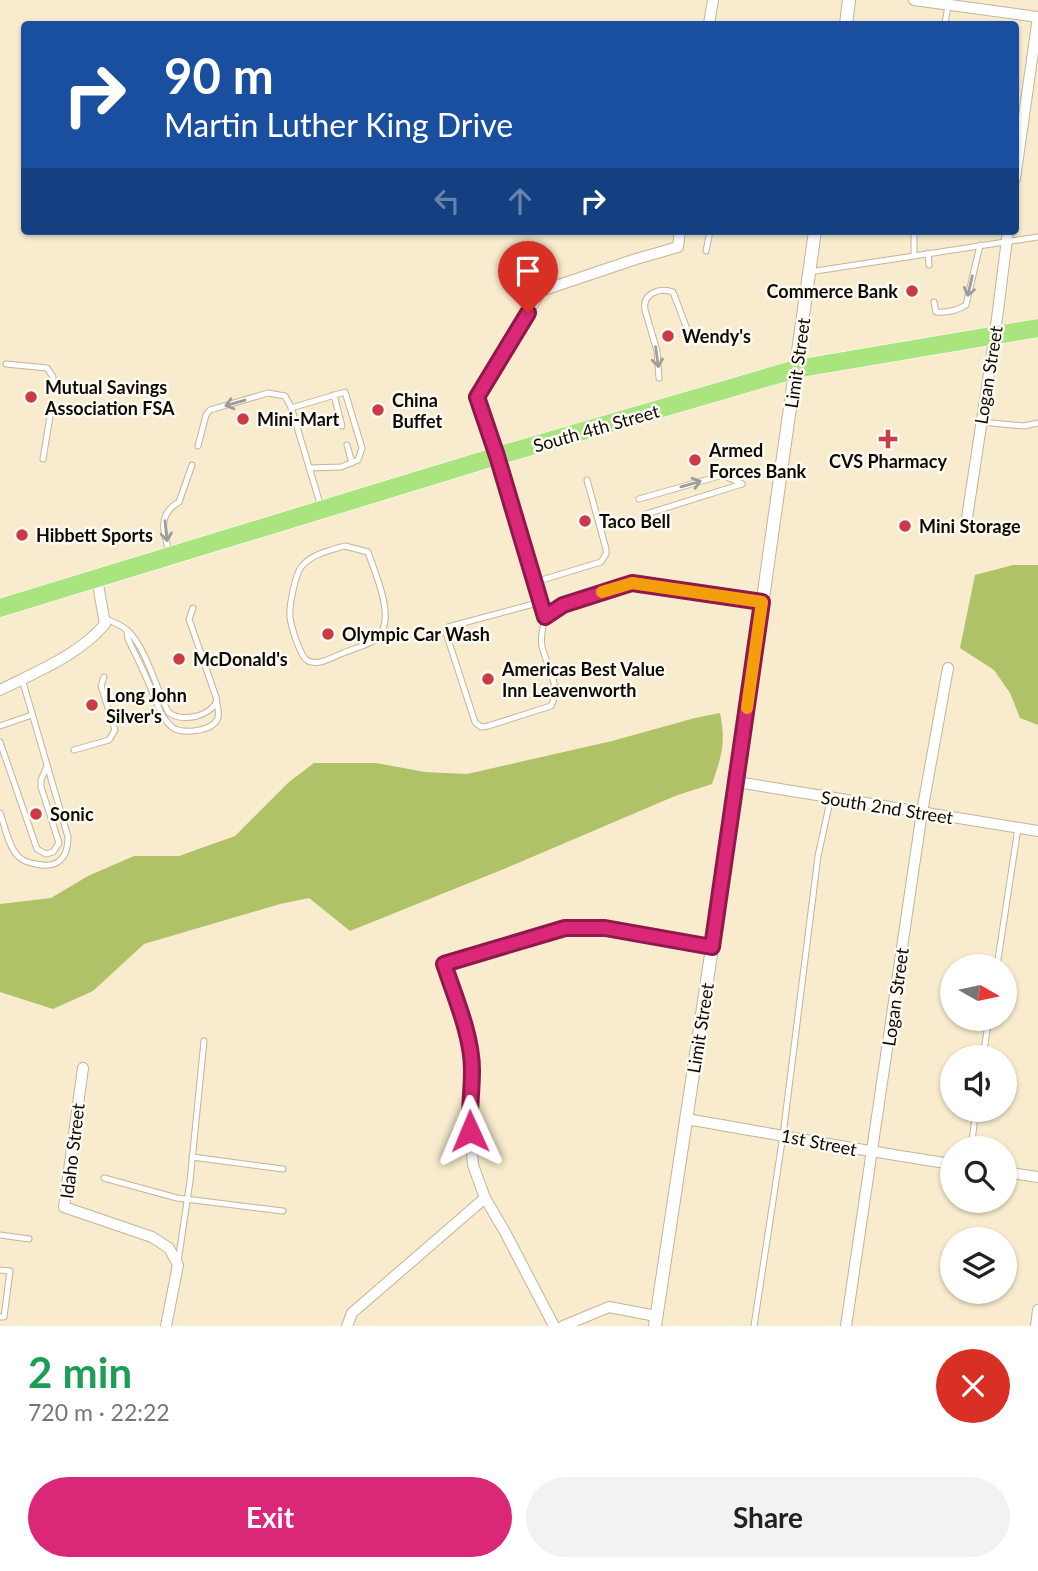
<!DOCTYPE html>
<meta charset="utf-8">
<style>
body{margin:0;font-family:Lato,sans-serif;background:#f2f2f2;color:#222;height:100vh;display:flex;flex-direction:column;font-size:26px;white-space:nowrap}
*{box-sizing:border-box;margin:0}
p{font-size:23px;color:#767676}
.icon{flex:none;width:38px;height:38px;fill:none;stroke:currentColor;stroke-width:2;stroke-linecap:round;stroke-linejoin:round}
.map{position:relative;height:1326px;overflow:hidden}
.sheet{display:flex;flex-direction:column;background:#fff;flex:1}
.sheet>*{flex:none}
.guide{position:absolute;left:21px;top:21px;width:998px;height:214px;border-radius:7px;box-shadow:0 2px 5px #0004;background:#1a4fa0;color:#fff;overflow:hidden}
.needle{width:46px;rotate:99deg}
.fabs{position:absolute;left:940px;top:954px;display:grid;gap:14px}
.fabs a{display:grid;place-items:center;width:77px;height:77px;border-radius:50%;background:#fff;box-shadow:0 2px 5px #0004;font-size:35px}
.pin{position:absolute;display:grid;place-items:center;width:60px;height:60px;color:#fff;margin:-72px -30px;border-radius:50% 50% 50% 0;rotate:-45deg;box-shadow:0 0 7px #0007}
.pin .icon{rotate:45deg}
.me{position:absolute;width:77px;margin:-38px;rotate:359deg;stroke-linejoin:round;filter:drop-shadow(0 0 5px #0008)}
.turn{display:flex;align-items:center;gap:24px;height:147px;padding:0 28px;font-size:32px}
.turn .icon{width:91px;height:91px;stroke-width:2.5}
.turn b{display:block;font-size:49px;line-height:60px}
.lanes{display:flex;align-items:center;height:66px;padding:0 28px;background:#0003;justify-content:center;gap:35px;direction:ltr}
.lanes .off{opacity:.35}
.round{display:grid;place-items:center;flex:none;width:74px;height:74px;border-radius:37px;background:#f2f2f2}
.head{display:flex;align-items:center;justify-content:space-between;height:119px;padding:0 28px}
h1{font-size:42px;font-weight:700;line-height:52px;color:#1e9e55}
.button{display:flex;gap:14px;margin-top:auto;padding:14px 28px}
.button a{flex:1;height:80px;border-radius:42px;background:#db2777;color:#fff;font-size:28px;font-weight:700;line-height:80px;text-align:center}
.button a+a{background:#f2f2f2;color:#222}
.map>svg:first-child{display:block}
.forest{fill:#b0c268}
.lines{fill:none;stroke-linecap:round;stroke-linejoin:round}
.service-casing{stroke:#c2b598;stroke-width:7}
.minor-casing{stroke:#c2b598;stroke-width:12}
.tertiary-casing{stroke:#c2b598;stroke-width:14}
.trunk-casing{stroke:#fff;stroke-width:19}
.service{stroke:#fff;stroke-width:5}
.minor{stroke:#fff;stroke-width:10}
.tertiary{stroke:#fff;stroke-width:12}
.trunk{stroke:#aae47f;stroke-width:18}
.oneway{stroke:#9f9d9a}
.route-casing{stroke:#8e194d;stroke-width:18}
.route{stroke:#db2777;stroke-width:12}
.slow{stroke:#f59e0b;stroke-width:12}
.poi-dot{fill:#cb3b46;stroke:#fdfaf4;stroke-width:2.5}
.labels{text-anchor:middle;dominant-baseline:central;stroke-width:5;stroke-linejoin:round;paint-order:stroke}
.poi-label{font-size:18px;font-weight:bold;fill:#0f0b03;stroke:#fdfaf4;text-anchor:start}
.street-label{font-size:18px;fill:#0f0b03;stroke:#fdfaf4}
</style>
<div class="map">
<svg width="1038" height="1326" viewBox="0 0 1038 1326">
<rect width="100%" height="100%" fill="#f9ecce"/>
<g class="forest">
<polygon points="1013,565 1038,565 1038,725 1020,718 1010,693 994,670 960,648 975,575"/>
<path d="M720,713C726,743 722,755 712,784L675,796L511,866L350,931L309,898L280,904L144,944L93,991L53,1009L0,992V904L51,898L88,876L134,856H179L235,836L289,782L314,763H376L425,772L467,774L612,741L695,718Z"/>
</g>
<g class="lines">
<defs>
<g id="service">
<polyline points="945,24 948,5"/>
<polyline points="914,231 914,256"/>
<polyline points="706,251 710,231"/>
<polyline points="928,253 929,265"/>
<polyline points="809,272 1038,237"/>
<path d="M934,302L936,312C947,313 956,311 966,305L980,245"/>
<polyline points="6,364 47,368 53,377 53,389"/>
<path d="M659,378L657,351L645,310C642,294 659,287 673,292L687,329L695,338"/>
<polyline points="334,395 342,426"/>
<polyline points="291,408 345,392 362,448 358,460 341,467 309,468"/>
<polyline points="981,422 1024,426 1038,423"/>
<polyline points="347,445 352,463"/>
<polyline points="198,446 206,415 210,410 268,393 285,396 291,407 321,507"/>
<polyline points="43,459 52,404"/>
<polyline points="639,499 723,475 742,484"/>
<polyline points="643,515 742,484"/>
<path d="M345,546L368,552C375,574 400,625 373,641C365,646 353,649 343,653C333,657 319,666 308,661C300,657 291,626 290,617C289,606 295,574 302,566C312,554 331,550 345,546Z"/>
<path d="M170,554C164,534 156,515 179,502L192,465"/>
<polyline points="535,582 601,562 606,554 606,549 587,480"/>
<path d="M541,602L448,627L446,633L475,722L481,727L488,726L551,706C562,686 546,666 542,646C540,637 543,626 545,618"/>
<path d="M104,618C112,622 123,625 129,632C146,649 157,690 168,712C181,723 211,717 217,700L189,619L193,608"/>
<path d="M127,632L128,639C135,654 143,669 149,684C156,699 159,716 172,727C182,735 211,731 217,720C220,715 218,709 217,704"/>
<polyline points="0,726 32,715"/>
<polyline points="0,742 37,849 46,854 53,852 59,843 41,787 41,780 47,766"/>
<polyline points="74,750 109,740 115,730 101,686 104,677"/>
<path d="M0,813C5,826 8,845 17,855C22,861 28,863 36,864C58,869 68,858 68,837L22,679"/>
<polyline points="997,966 1018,828"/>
<polyline points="983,1057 989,1018"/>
<polyline points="971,1148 976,1110"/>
<polyline points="192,1157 283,1169"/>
<polyline points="104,1178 177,1198 283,1211"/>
<polyline points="0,1235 29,1239"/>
<polyline points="178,1262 190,1181 204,1041"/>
<polyline points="0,1270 10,1271 4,1317 0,1317"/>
<polyline points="754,1326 783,1135 818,856 831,797"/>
</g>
<g id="minor">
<polyline points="914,0 1038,17 1015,179"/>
<polyline points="709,24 713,0"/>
<polyline points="680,231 678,247 636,259 541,291 477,397 497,456 545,617 563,605 632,583 762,602"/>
<polyline points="967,518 995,334 1008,231"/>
<path d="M0,690C36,672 79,655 105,624L97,579"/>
<polyline points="737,782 1038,831"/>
<polyline points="83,1068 64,1207 152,1237 169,1248 178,1265 166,1326"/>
<path d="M686,1119C775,1134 863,1151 952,1164"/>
<polyline points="1004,1172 1038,1177"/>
<polyline points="347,1326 352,1313 485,1198"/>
<polyline points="554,1326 505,1232 485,1198 473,1165 469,1111 472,1070 471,1054 467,1035 444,964 565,928 605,928 712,947"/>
<polyline points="563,1326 609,1307 656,1316"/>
<polyline points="846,1326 922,812 948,668"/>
<polyline points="1036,1326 1038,1310"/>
</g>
<g id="tertiary">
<polyline points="846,24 849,0"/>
<polyline points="655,1326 737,782 815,231"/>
</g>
<polyline id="trunk" points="0,608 497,456 796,369 1038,328"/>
</defs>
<use href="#service" class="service-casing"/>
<use href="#minor" class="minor-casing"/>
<use href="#tertiary" class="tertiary-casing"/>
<use href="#trunk" class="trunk-casing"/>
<use href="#service" class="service"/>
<use href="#minor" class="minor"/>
<use href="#tertiary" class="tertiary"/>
<use href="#trunk" class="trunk"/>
</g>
<defs><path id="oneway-shaft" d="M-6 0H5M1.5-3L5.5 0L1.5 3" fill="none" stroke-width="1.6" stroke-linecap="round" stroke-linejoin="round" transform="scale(1.75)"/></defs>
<g class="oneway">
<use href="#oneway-shaft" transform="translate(970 286) rotate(103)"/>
<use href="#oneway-shaft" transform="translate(657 357) rotate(82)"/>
<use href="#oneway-shaft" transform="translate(235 403) rotate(164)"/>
<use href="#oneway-shaft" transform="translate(691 484) rotate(-16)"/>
<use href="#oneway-shaft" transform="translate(166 531) rotate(84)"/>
</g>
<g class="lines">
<defs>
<path id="route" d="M470,1131C469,1110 472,1091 472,1070C472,1036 455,997 444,964L565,928H605L712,947L762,602L632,583L563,605L545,617L497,456L477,397L528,313"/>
</defs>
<use href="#route" class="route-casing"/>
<use href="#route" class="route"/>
<polyline class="slow" points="602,592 632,583 762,602 747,708"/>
</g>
<g class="poi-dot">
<circle cx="912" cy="291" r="7"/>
<circle cx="668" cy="336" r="7"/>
<circle cx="31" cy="397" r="7"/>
<circle cx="378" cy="410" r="7"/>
<circle cx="243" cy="419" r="7"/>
<path d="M884.5 428.5h7v7h7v7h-7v7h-7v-7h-7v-7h7z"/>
<circle cx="695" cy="460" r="7"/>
<circle cx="585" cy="521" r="7"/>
<circle cx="905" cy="526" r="7"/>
<circle cx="22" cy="535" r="7"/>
<circle cx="328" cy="634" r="7"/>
<circle cx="179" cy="659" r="7"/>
<circle cx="488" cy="679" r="7"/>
<circle cx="92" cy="705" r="7"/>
<circle cx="36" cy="814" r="7"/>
</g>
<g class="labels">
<g class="poi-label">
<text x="898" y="291" text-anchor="end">Commerce Bank</text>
<text x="682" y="336">Wendy's</text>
<text x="45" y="387">Mutual Savings<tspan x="45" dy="21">Association FSA</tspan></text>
<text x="392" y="400">China<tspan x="392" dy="21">Buffet</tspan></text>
<text x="257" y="419">Mini-Mart</text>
<text x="709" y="450">Armed<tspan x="709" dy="21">Forces Bank</tspan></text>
<text x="888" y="461" text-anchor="middle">CVS Pharmacy</text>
<text x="599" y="521">Taco Bell</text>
<text x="919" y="526">Mini Storage</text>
<text x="36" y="535">Hibbett Sports</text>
<text x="342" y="634">Olympic Car Wash</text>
<text x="193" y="659">McDonald's</text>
<text x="502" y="669">Americas Best Value<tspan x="502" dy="21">Inn Leavenworth</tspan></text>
<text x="106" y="695">Long John<tspan x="106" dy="21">Silver's</tspan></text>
<text x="50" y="814">Sonic</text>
</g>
<g class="street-label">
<text transform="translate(797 363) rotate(-82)">Limit Street</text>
<text transform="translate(988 375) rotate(-81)">Logan Street</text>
<text transform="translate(596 428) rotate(-16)">South 4th Street</text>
<text transform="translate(887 807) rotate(9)">South 2nd Street</text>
<text transform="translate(895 997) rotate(-82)">Logan Street</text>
<text transform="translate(700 1028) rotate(-81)">Limit Street</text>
<text transform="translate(819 1142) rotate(11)">1st Street</text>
<text transform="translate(72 1151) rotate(-83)">Idaho Street</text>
</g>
</g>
</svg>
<div class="fabs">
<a><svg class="needle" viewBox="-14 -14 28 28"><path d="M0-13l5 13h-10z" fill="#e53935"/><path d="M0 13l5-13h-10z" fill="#767676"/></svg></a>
<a><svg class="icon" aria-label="sound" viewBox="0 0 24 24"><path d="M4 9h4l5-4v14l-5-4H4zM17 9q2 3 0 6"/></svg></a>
<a><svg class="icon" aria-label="search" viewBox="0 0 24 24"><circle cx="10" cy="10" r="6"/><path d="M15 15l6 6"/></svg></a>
<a><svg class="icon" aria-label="layers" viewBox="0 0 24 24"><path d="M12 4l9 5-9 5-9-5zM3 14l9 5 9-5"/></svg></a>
</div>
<div class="pin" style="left:528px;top:313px;background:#d93025"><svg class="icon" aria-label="arrive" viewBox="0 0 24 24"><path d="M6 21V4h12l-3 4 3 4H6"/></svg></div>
<svg class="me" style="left:470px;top:1131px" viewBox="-20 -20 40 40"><path d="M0-17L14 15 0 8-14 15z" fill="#db2777" stroke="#fff" stroke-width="4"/></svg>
<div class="guide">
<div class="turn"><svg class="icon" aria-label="right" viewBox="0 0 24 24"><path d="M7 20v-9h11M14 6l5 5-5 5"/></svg><div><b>90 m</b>Martin Luther King Drive</div></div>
<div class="lanes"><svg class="icon off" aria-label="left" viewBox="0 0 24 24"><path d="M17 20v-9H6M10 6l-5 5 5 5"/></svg><svg class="icon off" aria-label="ahead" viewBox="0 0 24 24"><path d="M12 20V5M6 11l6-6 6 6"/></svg><svg class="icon" aria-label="right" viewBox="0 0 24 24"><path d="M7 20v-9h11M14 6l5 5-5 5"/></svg></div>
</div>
</div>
<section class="sheet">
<div class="head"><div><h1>2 min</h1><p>720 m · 22:22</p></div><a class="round" style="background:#d93025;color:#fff"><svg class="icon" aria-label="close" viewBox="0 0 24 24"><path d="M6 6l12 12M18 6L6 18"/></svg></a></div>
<div class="button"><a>Exit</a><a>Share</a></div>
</section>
